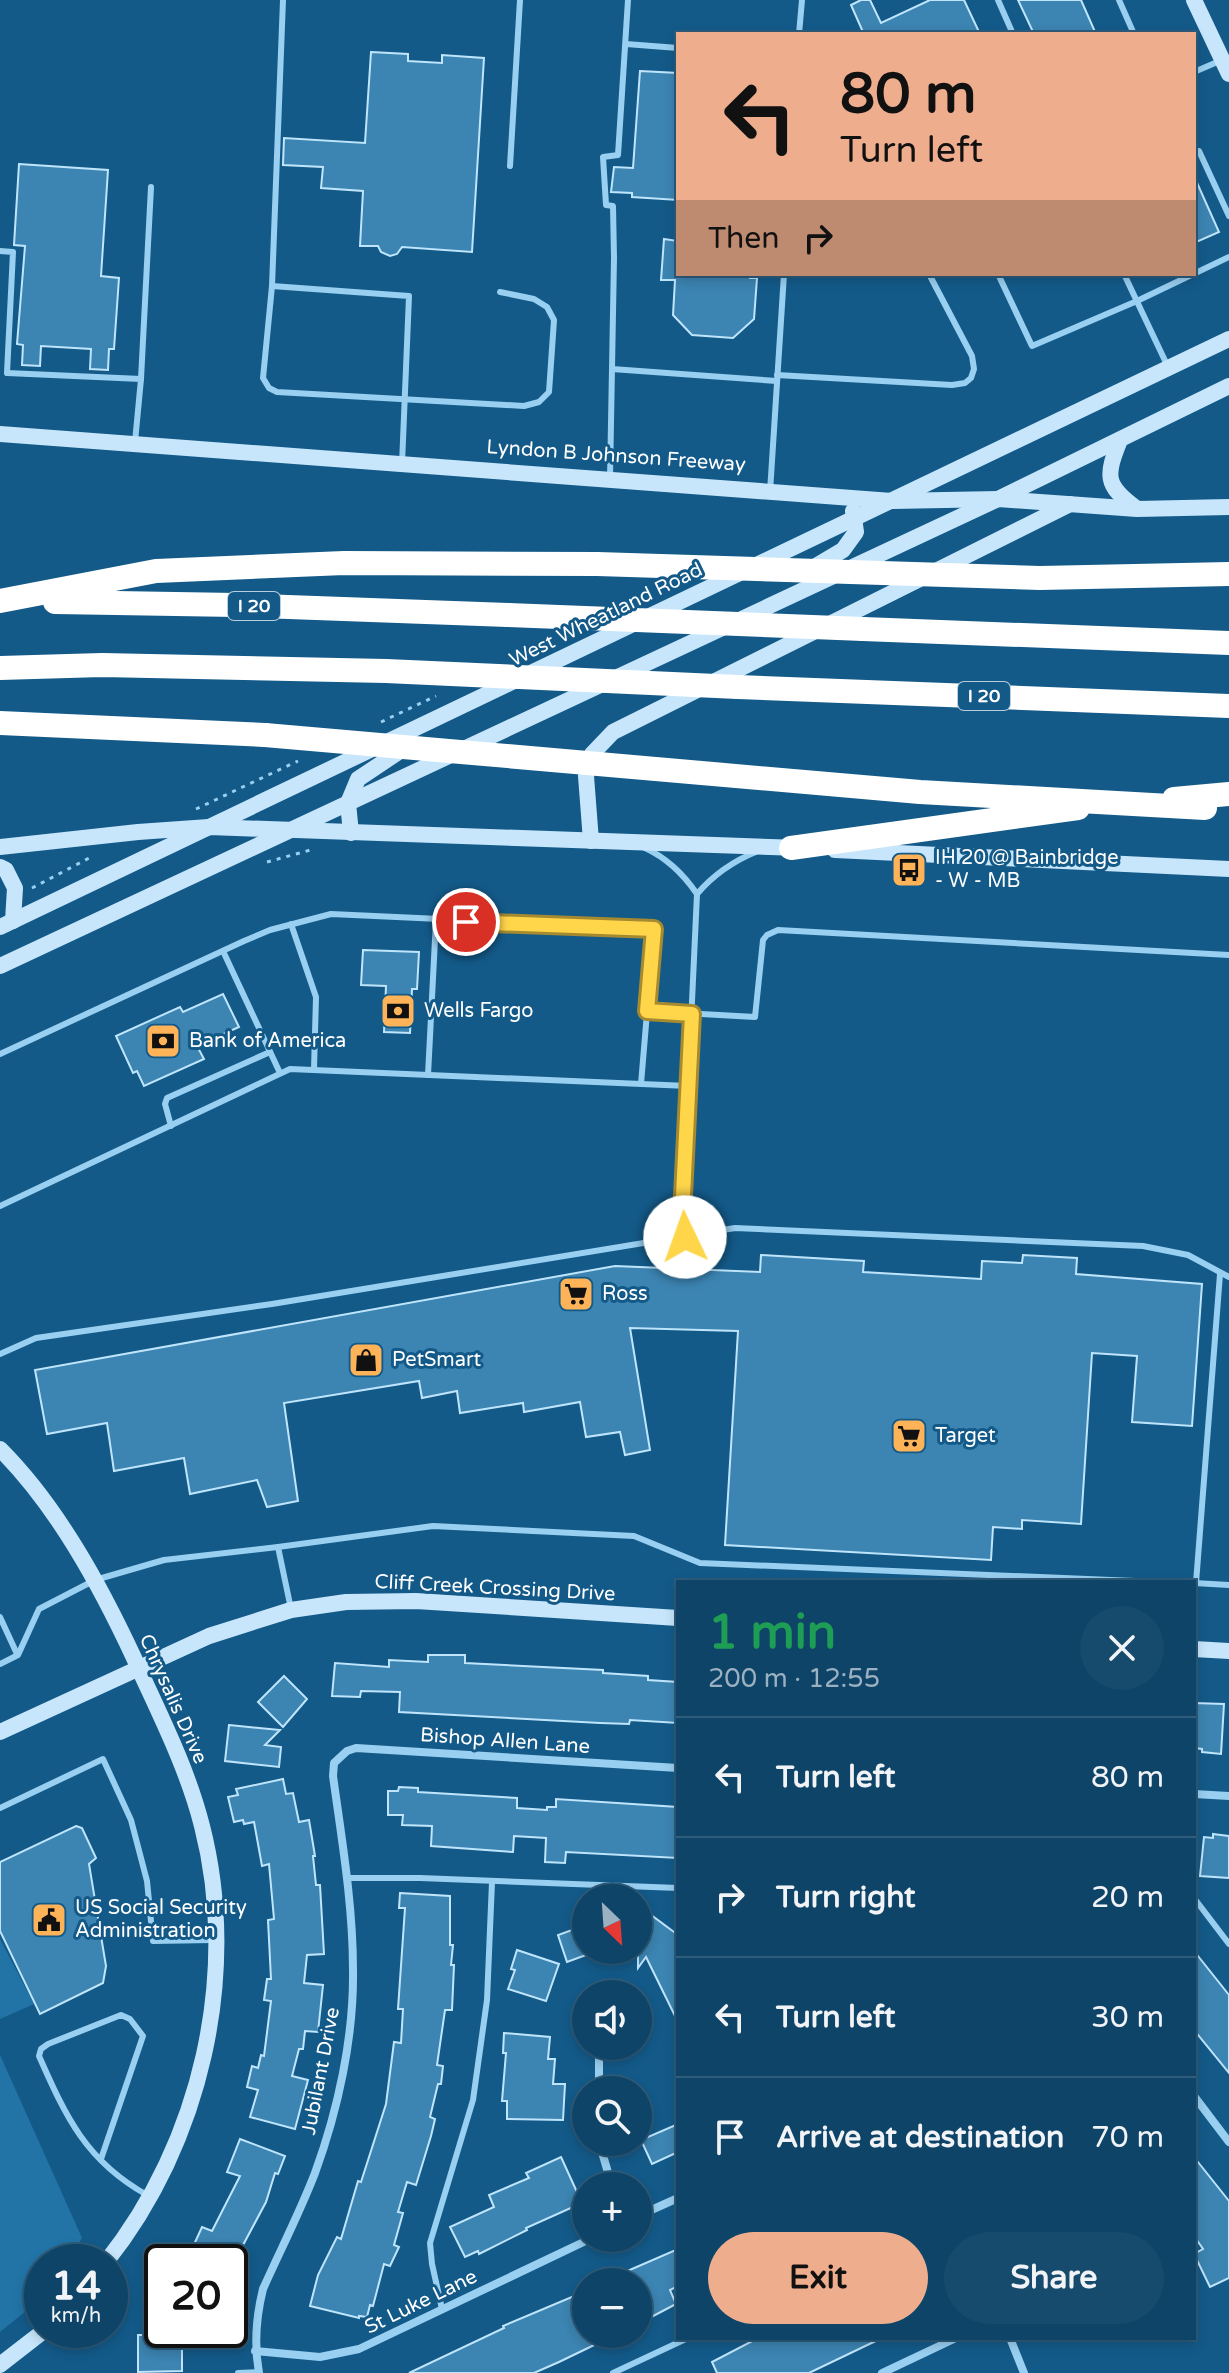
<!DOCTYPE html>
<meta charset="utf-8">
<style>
body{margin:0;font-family:"Varela Round",sans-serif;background:#174b6d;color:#f1f3f6;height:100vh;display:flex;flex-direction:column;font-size:30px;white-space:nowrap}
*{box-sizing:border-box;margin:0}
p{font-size:26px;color:#9bb0c0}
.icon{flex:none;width:44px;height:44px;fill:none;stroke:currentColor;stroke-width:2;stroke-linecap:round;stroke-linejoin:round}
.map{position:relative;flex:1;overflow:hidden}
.side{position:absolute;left:676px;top:1580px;width:520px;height:760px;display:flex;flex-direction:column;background:#0e4467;border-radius:0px;box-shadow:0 4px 12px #0003,0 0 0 2px #2e5c7b}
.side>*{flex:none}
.top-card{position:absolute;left:676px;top:32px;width:520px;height:244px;border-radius:0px;box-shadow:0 4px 12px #0003,0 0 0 2px #2e5c7b;background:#eead8d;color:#111;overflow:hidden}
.needle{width:52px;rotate:155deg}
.controls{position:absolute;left:572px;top:1884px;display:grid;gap:16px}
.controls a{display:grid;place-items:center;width:80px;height:80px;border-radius:50%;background:#0e4467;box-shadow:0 4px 12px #0003,0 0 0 2px #2e5c7b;font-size:40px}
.speed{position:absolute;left:24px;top:2244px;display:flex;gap:16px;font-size:40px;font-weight:700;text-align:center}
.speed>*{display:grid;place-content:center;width:104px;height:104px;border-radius:50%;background:#0e4467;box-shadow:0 4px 12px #0003,0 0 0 2px #2e5c7b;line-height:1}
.speed small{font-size:20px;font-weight:400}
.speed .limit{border:4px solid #111;border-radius:12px;background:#fff;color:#111}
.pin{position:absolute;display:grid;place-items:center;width:68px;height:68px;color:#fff;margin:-34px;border:4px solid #fff;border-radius:50%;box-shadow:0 2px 8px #0007}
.me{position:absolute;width:88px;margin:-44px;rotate:357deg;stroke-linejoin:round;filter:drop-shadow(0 0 6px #0008)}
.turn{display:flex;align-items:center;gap:28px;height:168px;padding:0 32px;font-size:36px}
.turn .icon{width:104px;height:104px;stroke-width:2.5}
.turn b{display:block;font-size:56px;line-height:68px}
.then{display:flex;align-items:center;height:76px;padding:0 32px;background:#0003;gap:16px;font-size:30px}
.round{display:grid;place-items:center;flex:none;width:84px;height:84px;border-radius:42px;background:#174b6d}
.headline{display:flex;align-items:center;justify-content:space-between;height:136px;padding:0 32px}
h1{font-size:48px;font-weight:700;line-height:60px;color:#1e9e55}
.cta{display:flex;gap:16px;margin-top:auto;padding:16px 32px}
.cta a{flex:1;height:92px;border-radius:48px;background:#eead8d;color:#111;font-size:32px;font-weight:700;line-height:92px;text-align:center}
.cta a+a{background:#174b6d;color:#f1f3f6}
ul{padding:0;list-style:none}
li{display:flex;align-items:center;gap:24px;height:120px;padding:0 32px;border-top:2px solid #2e5c7b}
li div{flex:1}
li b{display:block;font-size:30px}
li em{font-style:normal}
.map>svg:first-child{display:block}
.green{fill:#2274a7}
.building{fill:#3c84b2;stroke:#bfe5fc;stroke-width:2}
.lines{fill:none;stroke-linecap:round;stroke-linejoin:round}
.path{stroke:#99cff0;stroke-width:3;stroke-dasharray:4 6;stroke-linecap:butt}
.lane{stroke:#99cff0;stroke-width:6}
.street{stroke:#99cff0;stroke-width:8}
.secondary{stroke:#c7e6fb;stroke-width:16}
.highway{stroke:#fff;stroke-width:24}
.highway-bridge{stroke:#fff;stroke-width:24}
.route-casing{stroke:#a68a30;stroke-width:20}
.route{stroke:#ffd54a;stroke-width:14}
.labels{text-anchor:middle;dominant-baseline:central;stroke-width:6;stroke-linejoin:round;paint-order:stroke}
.shield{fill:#135a89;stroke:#b8cedc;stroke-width:2}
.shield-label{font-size:18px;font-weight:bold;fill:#fff}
.street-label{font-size:20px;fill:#fff;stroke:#135a89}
.poi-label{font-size:20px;fill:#fff;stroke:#135a89;text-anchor:start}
</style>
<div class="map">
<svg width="1229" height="2373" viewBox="0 0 1229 2373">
<rect width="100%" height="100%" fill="#135a89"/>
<g class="green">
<polygon points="0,1939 34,2004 0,2019"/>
<polygon points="0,2055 82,2238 67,2262 42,2262 42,2298 0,2332"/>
</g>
<g class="building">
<polygon points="861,0 870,0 881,23 930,0 964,0 980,34 858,34 863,32 851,5"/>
<polygon points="1018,0 1081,0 1096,34 1034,34"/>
<polygon points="371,52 408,54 408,61 442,63 442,55 484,58 472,252 402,247 397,254 390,256 381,252 378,246 360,246 363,191 321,188 323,167 283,165 284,138 365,143"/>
<polygon points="640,71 678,73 678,200 632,197 632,193 611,192 614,167 633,168"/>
<polygon points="19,164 108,170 101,276 119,278 114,349 109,349 108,370 90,369 91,349 41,346 40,366 22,365 23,345 17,344 25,246 14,245"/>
<polygon points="1194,176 1219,232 1194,243"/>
<polygon points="664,239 678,241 678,274 750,274 750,278 757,278 754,319 733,338 692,335 673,315 675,280 661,280"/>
<polygon points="363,950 419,952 417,989 412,989 410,1033 384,1032 386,986 361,985"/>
<polygon points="223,994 239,1027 197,1046 204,1059 144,1086 137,1071 133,1073 116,1036 180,1007 183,1012"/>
<polygon points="761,1255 864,1261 863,1272 981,1279 982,1261 1022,1263 1023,1255 1077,1258 1076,1274 1202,1284 1192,1426 1132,1422 1137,1356 1092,1353 1081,1524 1022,1520 1022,1529 993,1527 991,1560 725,1545 738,1331 630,1328 650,1450 625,1455 620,1432 586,1437 580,1402 524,1412 523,1403 460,1413 457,1391 422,1398 419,1381 284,1403 298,1501 267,1507 257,1480 190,1494 184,1458 114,1471 107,1423 47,1434 35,1370 615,1266 760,1272"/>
<polygon points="428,1655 465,1655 465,1663 603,1670 603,1673 648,1676 648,1680 678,1682 678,1723 630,1720 629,1724 600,1723 399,1712 400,1692 361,1691 360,1697 332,1696 335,1663 389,1667 389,1660 428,1662"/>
<polygon points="284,1676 307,1699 283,1727 258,1702"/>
<polygon points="1194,1703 1224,1704 1221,1754 1202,1752 1202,1749 1194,1748"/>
<polygon points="229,1725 280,1730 265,1745 281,1747 279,1767 225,1761"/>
<polygon points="283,1779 286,1794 293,1793 299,1822 309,1820 315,1856 313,1856 316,1885 320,1885 324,1954 307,1955 304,1983 323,1985 318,2032 305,2031 303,2049 299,2049 292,2076 308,2080 295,2129 250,2117 258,2090 247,2087 252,2066 258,2068 261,2055 264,2056 271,2001 264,2000 267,1979 271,1979 268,1920 274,1919 269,1864 262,1866 254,1822 244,1824 243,1820 234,1822 228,1797 238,1795 236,1789"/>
<polygon points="399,1787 418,1788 418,1792 517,1798 517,1808 547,1810 547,1807 556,1807 556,1799 678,1807 678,1858 566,1852 565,1863 545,1862 546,1838 514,1836 513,1852 431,1846 432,1826 402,1825 403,1815 388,1815 388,1791 398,1791"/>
<polygon points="76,1826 82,1828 96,1858 89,1864 106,1966 103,1983 40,2014 0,1931 0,1862"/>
<polygon points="1213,1834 1229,1836 1229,1878 1200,1876 1204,1837 1213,1838"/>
<polygon points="400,1893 450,1896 450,1945 453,1945 451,1965 454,1965 452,2010 445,2010 437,2065 443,2066 441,2084 438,2084 430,2117 435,2119 431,2136 416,2185 407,2182 398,2212 403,2213 394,2245 399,2247 390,2266 384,2264 373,2306 370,2305 367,2317 359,2316 359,2318 310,2306 318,2275 337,2237 341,2239 358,2181 361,2182 386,2104 394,2042 401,2043 403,2009 398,2009 405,1908 399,1908"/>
<polygon points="638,1913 647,1920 651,1915 678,1935 678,2022 646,1957 638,1968"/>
<polygon points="586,1925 586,1955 567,1962 558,1935"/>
<polygon points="517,1950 559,1964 546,2001 508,1989 515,1970 511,1969"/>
<polygon points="1194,1951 1229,1995 1229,2073 1194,2030"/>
<polygon points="504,2033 550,2037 548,2059 555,2059 553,2084 565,2084 563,2120 507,2119 507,2101 502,2101 506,2053 503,2053"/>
<polygon points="678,2124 678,2152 652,2164 641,2140"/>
<polygon points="240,2139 285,2156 278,2174 275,2173 266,2202 234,2262 186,2262 202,2227 212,2231 240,2176 227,2172"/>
<polygon points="561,2157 582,2203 526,2228 527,2230 479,2254 478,2251 465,2257 450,2227 494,2207 489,2195 529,2178 526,2173"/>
<polygon points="1194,2157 1229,2201 1229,2278 1210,2287 1194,2254 1203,2249 1194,2236"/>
<polygon points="678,2249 678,2286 670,2290 676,2304 638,2324 638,2282 602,2282"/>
<polygon points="586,2291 586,2334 617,2334 559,2362 534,2373 409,2373 504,2328 503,2326"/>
<polygon points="138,2335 182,2335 182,2371 138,2372"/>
<polygon points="758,2338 882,2338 809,2373 717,2373 712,2362"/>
</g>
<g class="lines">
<g class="path">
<polyline points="381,722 436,696"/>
<polyline points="196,809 298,761"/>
<polyline points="267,862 314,849"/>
<polyline points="32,888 93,856"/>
</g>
<g class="lane">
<polyline points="283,0 272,286 409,296 402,464"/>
<polyline points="998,0 1013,34"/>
<polyline points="1119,0 1134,34"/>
<polyline points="799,34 802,0"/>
<polyline points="626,44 678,48"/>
<polyline points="1194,72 1222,60"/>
<polyline points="1194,153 1199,151 1229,216"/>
<polyline points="510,166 520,0"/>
<polyline points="0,251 13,252 7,373 141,379 135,442"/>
<polyline points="998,274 1032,346 1137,301 1229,257"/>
<polyline points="1124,274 1168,367"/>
<polyline points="272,286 263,378 269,388 277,392 524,406 539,402 549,392 554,320 547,307 534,299 500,292"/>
<polyline points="612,369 777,381"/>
<polyline points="777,375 952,385 965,383 971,378 974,369 972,356 929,274"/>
<polyline points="141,379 151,187"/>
<polyline points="610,478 614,258 613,206 606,205 603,157 618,155 628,0"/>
<polyline points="770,492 784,274"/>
<path d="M645,848C667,858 684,875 697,894"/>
<polyline points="291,924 316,997 314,1069"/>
<polyline points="223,951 280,1073"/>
<polyline points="647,1011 755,1017 763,940 767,935 778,930 1229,955"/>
<polyline points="0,1054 244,941 270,930 331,914 654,929 641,1084"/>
<polyline points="428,1075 436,920"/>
<polyline points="171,1126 165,1104 167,1098 270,1052"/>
<polyline points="0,1206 290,1069 688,1086"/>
<path d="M685,1237L682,1216L697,894C714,874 733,861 758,851"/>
<polyline points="0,1354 36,1338 272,1304 735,1228 1143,1246 1188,1255 1229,1277"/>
<polyline points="1194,1583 1229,1585"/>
<polyline points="1196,1583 1220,1274"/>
<polyline points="291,1609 278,1547 433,1526 634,1536 700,1563 1159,1582"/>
<polyline points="0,1617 17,1654"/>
<polyline points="0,1664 18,1655 39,1609 95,1580 164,1560 278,1547"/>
<polyline points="0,1808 103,1759 131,1820 147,1881 153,1941 213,1940"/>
<polyline points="347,1878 420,1878 678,1888"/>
<polyline points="1194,1898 1229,1944"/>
<path d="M101,2159L143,2036L130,2019L121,2015L48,2044L41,2049L39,2056C66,2117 86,2161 147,2195"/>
<polyline points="442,2309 432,2264 430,2243 473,2100 487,2000 492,1882"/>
<polyline points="238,2373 259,2372"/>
<polyline points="613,2373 688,2338"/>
</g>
<g class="street">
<polyline points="1194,1794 1229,1796"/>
<polyline points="599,2090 599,2046"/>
<polyline points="1194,2096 1229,2142"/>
<polyline points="599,2142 612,2186"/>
<polyline points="638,2216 678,2198"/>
<polyline points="1010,2338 1024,2373"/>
<polyline points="255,2351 320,2357 359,2349 592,2238"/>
<path d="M259,2373C254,2345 256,2317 263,2289C280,2251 300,2212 315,2173C338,2110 354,2037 353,1970C353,1905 342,1841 333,1776L334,1763L347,1751L356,1748L678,1768"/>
<polyline points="882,2373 956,2338"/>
</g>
<g class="secondary">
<polyline points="1194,0 1229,74"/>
<polyline points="0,434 892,501 998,499 1137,509 1229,507"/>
<path d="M1120,440C1106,475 1104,485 1136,508"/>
<polyline points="811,569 843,550 856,532 853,511"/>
<polyline points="351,833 348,803 358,779 406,747"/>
<polyline points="591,841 586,776 592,754 613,732 1070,504"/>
<polyline points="0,847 138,832 209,827 800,848"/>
<polyline points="835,850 1229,869"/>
<polyline points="0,867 6,870 15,888 13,921"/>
<polyline points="0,927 1229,339"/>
<polyline points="0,966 998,499 1229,386"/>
<path d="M0,1449C57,1506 100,1585 134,1658C159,1713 187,1767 202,1826C240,1974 201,2143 106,2262"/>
<polyline points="1194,1649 1229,1651"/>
<polyline points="0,1732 209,1636 291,1610 346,1602 416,1601 678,1618"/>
<polyline points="0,2365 45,2330"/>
</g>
<g class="highway">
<polyline points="0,601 156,571 344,563 597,564"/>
<polyline points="55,602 236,605 508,615"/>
<polyline points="863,629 1229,643"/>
<polyline points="0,668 102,665 386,671"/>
<polyline points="738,687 1229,706"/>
<polyline points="0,723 265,735"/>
<polyline points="1174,799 1229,794"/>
<polyline points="791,848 1078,808"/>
</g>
<g class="highway-bridge">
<polyline points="597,564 1040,578 1229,574"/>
<polyline points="508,615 863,629"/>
<polyline points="386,671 738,687"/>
<polyline points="265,735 920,792 1205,808"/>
</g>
</g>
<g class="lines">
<defs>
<polyline id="route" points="466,922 654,929 647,1011 692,1014 682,1216 685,1237"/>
</defs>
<use href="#route" class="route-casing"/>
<use href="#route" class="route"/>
</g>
<defs>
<symbol id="bus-square" viewBox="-11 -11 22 22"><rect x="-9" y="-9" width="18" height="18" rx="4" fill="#ffb358" stroke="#135a89"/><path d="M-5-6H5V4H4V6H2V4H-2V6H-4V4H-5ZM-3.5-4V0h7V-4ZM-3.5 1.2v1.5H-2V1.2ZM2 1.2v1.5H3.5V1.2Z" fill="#111"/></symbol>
<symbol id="bank-square" viewBox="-11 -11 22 22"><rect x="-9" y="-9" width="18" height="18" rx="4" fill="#ffb358" stroke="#135a89"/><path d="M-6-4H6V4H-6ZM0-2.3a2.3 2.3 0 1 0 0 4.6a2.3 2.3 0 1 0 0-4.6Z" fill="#111"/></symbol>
<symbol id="supermarket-square" viewBox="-11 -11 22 22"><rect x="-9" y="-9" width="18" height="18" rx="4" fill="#ffb358" stroke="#135a89"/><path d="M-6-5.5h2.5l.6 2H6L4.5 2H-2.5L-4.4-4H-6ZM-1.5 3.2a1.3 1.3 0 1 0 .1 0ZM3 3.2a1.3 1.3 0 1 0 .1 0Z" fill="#111"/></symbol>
<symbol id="shop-square" viewBox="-11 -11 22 22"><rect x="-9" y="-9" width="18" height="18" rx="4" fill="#ffb358" stroke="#135a89"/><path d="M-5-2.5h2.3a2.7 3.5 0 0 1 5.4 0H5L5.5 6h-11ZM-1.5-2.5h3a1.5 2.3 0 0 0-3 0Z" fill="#111"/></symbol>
<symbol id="civic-square" viewBox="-11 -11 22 22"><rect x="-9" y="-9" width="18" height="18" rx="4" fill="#ffb358" stroke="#135a89"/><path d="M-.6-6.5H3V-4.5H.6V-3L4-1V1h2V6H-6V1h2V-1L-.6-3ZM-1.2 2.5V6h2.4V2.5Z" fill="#111"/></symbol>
</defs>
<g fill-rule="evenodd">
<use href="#bus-square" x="889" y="850" width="40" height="40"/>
<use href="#bank-square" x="378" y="991" width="40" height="40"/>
<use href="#bank-square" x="143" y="1021" width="40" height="40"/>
<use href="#supermarket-square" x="556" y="1274" width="40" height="40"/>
<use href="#shop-square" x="346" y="1340" width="40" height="40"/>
<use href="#supermarket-square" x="889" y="1416" width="40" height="40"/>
<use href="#civic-square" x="29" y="1900" width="40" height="40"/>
</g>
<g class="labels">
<g class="shield">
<rect x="228" y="592" width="52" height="28" rx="6"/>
<rect x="958" y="682" width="52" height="28" rx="6"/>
</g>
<g class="shield-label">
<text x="254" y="606">I 20</text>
<text x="984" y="696">I 20</text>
</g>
<g class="street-label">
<text transform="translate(616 456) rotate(4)">Lyndon B Johnson Freeway</text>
<text transform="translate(606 615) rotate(-26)">West Wheatland Road</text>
<text transform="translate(495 1588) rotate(3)">Cliff Creek Crossing Drive</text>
<text transform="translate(173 1699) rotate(66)">Chrysalis Drive</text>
<text transform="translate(505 1741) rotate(4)">Bishop Allen Lane</text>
<text transform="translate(321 2071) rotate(-79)">Jubilant Drive</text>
<text transform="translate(421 2302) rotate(-26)">St Luke Lane</text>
</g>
<g class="poi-label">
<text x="935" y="858">IH 20 @ Bainbridge<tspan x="935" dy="23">- W - MB</tspan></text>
<text x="424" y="1011">Wells Fargo</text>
<text x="189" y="1041">Bank of America</text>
<text x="602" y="1294">Ross</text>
<text x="392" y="1360">PetSmart</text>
<text x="935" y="1436">Target</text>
<text x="75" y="1908">US Social Security<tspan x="75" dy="23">Administration</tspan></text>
</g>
</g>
</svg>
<div class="controls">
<a><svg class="needle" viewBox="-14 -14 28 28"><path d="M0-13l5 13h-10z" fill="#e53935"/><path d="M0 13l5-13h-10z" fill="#9bb0c0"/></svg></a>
<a><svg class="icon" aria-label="sound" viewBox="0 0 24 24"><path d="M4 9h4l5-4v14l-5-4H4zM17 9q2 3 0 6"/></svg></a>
<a><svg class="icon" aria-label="search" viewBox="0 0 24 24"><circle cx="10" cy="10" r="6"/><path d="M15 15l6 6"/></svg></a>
<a>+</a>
<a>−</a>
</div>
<div class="speed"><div>14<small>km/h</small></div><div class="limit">20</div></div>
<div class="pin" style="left:466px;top:922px;background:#d93025"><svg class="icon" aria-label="arrive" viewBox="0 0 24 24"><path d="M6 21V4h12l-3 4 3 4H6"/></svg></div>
<svg class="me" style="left:685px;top:1237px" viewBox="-20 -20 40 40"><circle r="19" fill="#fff"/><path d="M0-13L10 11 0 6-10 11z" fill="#ffd54a"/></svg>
<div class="top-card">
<div class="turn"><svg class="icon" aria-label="left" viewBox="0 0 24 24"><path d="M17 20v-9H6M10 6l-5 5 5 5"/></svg><div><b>80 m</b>Turn left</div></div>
<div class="then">Then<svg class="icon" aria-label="right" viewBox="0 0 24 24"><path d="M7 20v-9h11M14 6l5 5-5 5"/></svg></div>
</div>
<section class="side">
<div class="headline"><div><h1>1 min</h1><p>200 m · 12:55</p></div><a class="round"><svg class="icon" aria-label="close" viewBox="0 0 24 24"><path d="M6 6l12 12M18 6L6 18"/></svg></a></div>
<ul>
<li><svg class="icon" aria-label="left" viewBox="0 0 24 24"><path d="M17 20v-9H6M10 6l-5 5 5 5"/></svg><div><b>Turn left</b></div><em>80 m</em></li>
<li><svg class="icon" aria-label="right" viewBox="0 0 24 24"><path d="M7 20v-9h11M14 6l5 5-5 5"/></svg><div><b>Turn right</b></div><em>20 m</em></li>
<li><svg class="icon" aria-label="left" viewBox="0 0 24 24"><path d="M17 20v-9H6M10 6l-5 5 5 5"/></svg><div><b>Turn left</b></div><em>30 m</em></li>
<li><svg class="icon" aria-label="arrive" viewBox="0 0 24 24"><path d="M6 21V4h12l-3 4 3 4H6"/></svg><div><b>Arrive at destination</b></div><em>70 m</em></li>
</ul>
<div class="cta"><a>Exit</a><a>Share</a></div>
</section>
</div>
